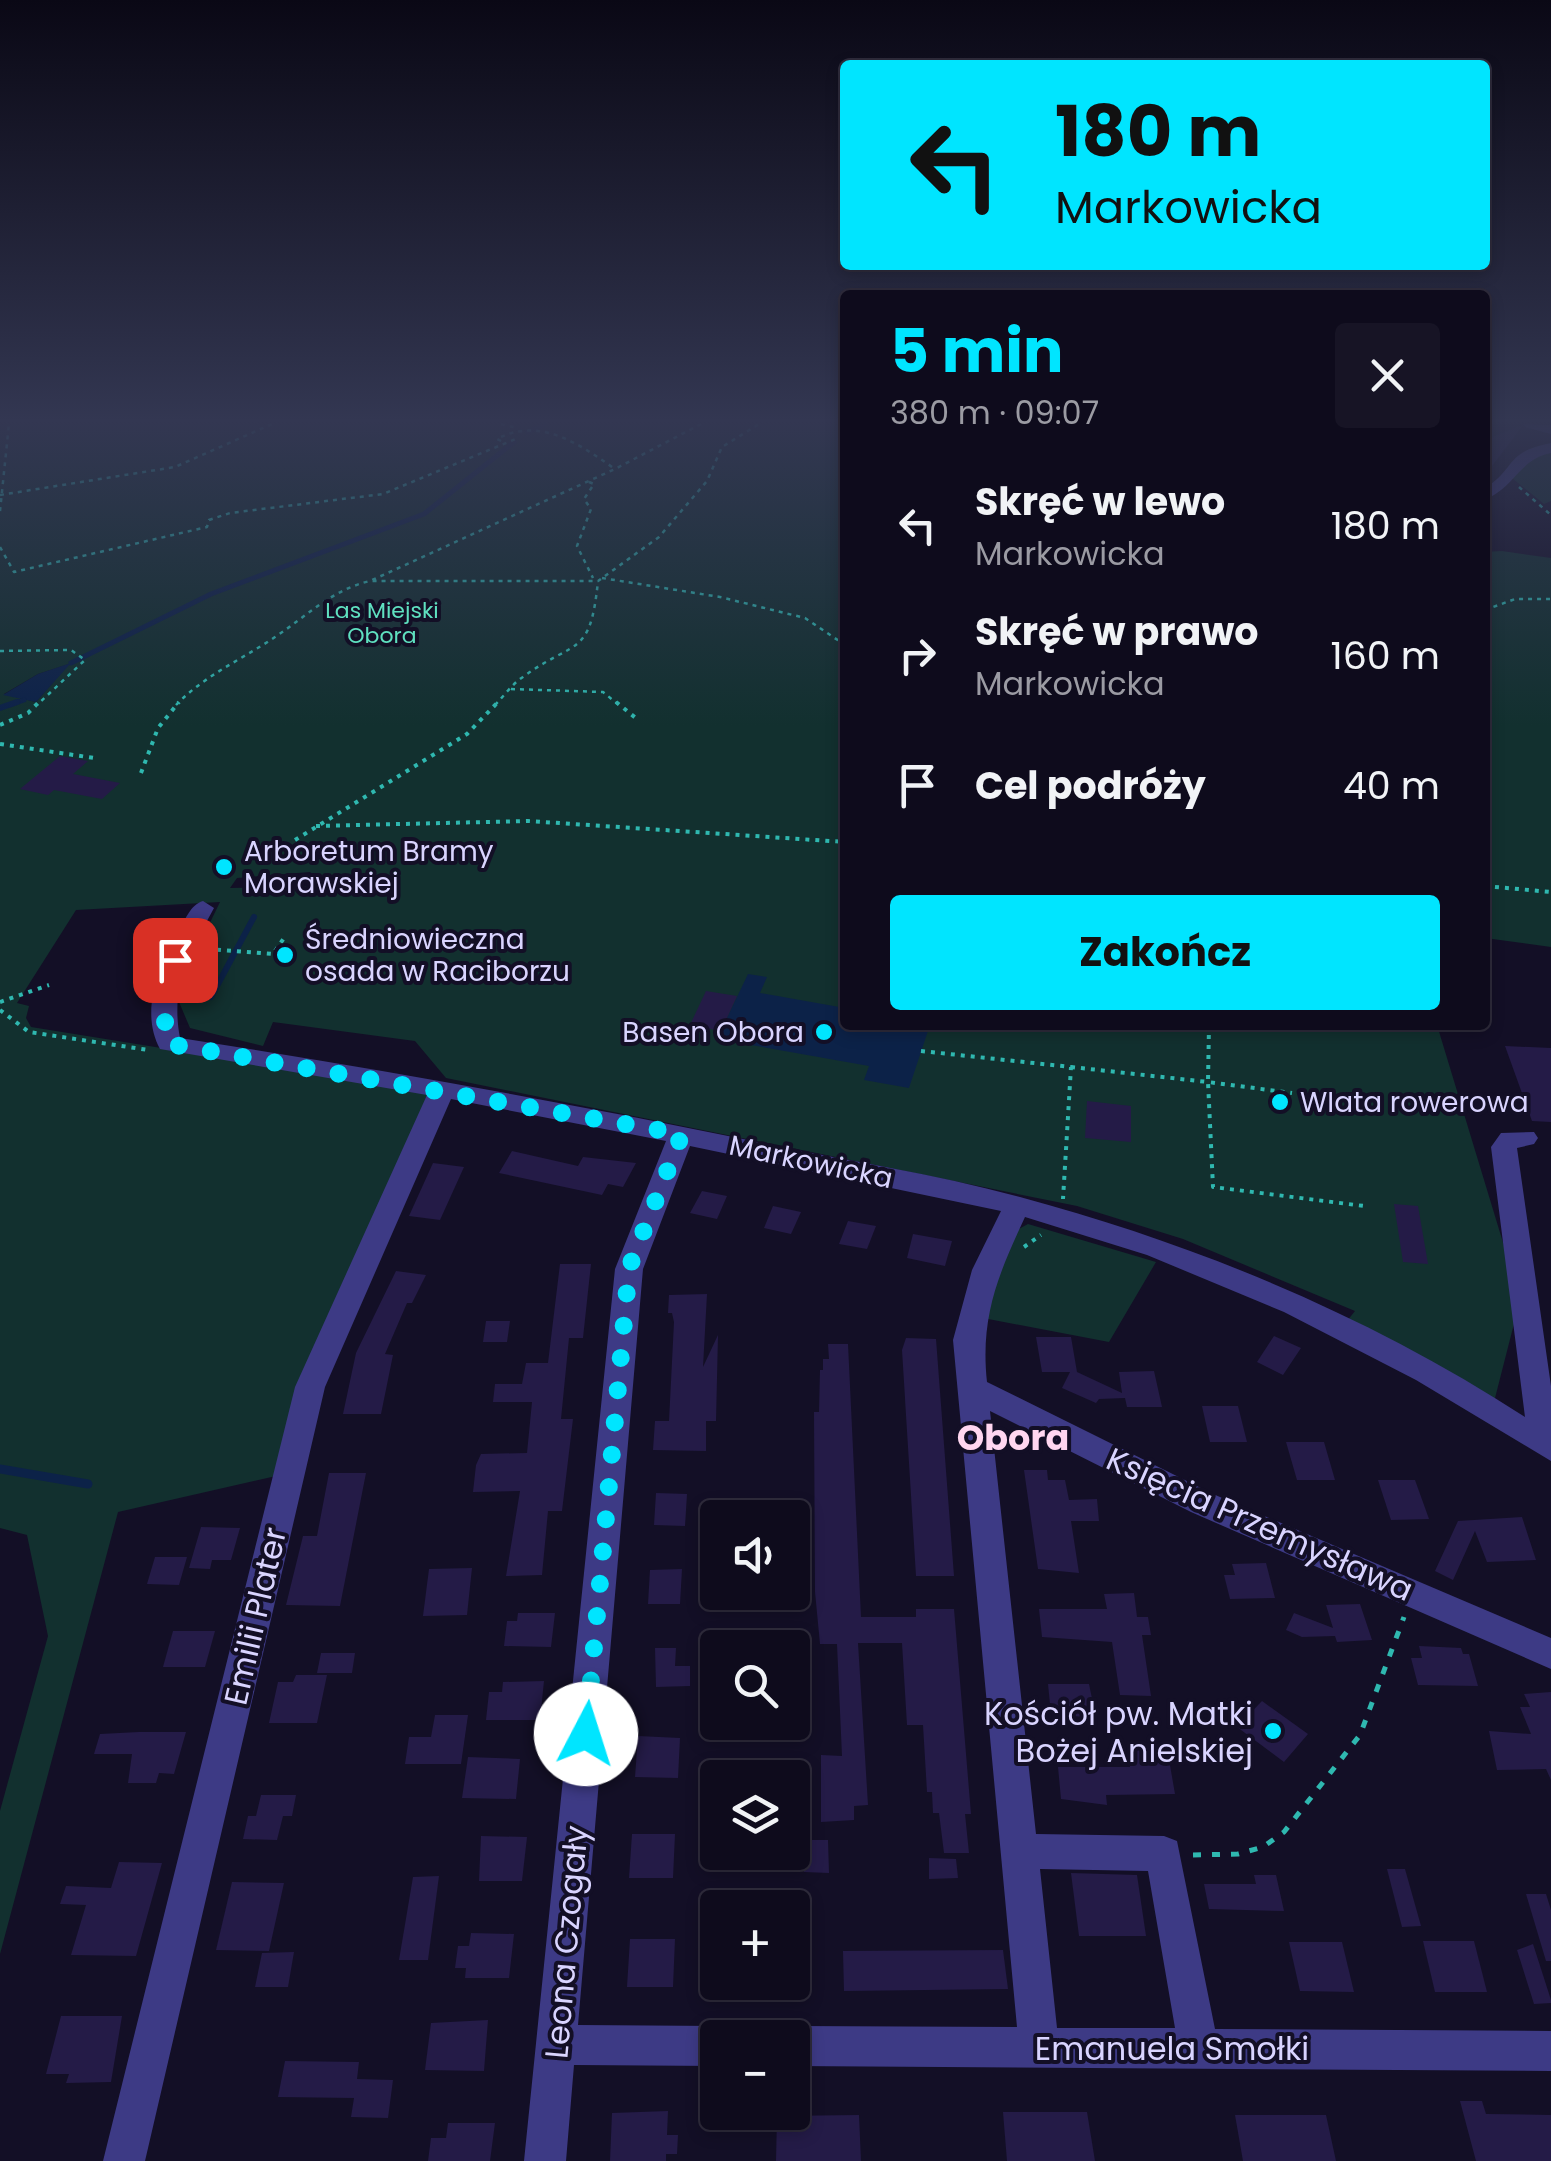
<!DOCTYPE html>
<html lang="pl">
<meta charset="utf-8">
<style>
body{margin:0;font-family:Poppins,sans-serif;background:#171425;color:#f1f3f6;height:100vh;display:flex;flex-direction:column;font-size:38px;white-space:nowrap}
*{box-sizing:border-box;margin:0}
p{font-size:32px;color:#9b9ba3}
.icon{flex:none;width:55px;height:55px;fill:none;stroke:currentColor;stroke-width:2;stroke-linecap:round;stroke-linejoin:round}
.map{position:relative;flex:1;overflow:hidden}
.details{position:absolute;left:840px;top:290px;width:650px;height:740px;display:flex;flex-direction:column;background:#0e0b1c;border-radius:10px;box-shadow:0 5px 15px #0003,0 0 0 2px #2e2b3b}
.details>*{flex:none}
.guide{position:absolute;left:840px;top:60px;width:650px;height:210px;border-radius:10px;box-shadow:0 5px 15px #0003,0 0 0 2px #2e2b3b;background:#00e5ff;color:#111;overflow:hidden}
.controls{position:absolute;left:700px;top:1500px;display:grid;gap:20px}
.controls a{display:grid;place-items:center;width:110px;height:110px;border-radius:10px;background:#0e0b1c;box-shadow:0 5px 15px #0003,0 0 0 2px #2e2b3b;font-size:50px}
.pin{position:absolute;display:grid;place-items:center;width:85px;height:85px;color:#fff;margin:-42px;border-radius:20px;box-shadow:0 5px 15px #0006}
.me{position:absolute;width:110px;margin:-55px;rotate:5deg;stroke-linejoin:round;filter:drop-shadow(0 0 8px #0008)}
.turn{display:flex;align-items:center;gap:35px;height:210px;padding:0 50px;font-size:45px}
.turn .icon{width:130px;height:130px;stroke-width:2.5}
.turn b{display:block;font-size:70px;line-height:85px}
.round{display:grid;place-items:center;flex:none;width:105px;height:105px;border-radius:10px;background:#171425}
.summary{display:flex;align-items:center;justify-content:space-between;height:170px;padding:0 50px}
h1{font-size:60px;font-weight:700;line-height:75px;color:#00e5ff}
.button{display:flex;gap:20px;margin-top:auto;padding:20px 50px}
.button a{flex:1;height:115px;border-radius:10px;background:#00e5ff;color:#111;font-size:40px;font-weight:700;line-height:115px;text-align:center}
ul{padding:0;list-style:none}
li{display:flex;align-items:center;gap:30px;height:130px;padding:0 50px}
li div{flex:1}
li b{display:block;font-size:38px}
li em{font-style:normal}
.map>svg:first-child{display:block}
.green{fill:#12302f;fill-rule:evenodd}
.water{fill:#0c2248}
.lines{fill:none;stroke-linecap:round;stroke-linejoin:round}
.stream-far2{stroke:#0c2248;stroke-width:5}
.stream-far1{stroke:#0c2248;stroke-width:6}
.stream{stroke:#0c2248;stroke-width:9}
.building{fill:#241b47}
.path-far2{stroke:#2fb8b0;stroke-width:2.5;stroke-dasharray:4 5;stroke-linecap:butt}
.path-far1{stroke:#2fb8b0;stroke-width:4;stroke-dasharray:4 6;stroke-linecap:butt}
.path{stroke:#2fb8b0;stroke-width:5;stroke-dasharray:8 11;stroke-linecap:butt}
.minor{fill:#3d3a85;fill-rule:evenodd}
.route{stroke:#00e5ff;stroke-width:18;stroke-dasharray:0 32.4}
.poi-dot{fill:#00e5ff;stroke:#130f26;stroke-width:4}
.labels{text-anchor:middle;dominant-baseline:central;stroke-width:8;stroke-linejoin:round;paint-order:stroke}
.far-park-label{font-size:22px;fill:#5fe0c0;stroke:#130f26}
.poi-label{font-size:28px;fill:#d9d4ff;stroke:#130f26;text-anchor:start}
.street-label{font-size:28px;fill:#d9d4ff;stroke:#130f26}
.near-street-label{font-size:32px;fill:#d9d4ff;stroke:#130f26}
.near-poi-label{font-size:32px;fill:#d9d4ff;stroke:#130f26;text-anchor:end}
.near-neighbourhood-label{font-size:35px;font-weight:bold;fill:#ffd6f0;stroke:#130f26}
</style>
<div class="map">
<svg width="1551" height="2161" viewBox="0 0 1551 2161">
<rect width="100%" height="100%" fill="#130f26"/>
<g class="green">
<path d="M0,424H845V1025H1437L1515,1282L1518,1308L1494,1402L1347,1321L1355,1311L1183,1239L1077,1206L446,1078L415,1041L273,1022L263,1046L190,1028L179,1002L181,982L192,980L194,970H187L220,902L76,910L17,1003L29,1006L26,1018L31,1027L434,1092L276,1476L118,1512L0,1954V1811L48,1636L27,1535L0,1528ZM69,664L36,702L4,694L38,674ZM310,872L326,886L230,888L237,878Z"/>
<polygon points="1551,450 1551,501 1544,504 1512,478 1515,464"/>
<polygon points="1502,551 1551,558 1551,947 1485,938 1485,552"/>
<polygon points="1028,1224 1156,1262 1109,1342 983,1318 1013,1232"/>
</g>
<g class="water">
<polygon points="71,663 36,702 3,695 38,674"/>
<polygon points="748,974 767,977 760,993 845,1008 845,1025 930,1025 909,1088 864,1080 869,1066 717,1039"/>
</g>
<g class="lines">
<g class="stream-far2">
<polyline points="528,432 545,424"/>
<polyline points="71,663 211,594 424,514 514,442"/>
<polyline points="10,705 24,700"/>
</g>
<g class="stream-far1">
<polyline points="0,708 17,702"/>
<polyline points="211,997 254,917"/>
</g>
<polyline class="stream" points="0,1469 88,1484"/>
</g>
<g class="building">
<polygon points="1520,426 1521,428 1485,475 1485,440"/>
<polygon points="60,756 88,761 73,774 120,783 102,799 54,790 48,795 20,789"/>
<polygon points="706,991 737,996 721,1031 690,1025"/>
<polygon points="1505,1046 1551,1048 1551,1122 1532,1121"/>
<polygon points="1087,1101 1131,1106 1131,1142 1085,1138"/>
<polygon points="512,1151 578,1166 583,1157 636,1163 623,1187 608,1184 602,1195 499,1173"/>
<polygon points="433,1163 464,1167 440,1220 409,1216"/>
<polygon points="702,1191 727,1196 717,1219 690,1213"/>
<polygon points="1394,1204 1418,1206 1428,1264 1403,1262"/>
<polygon points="773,1206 801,1212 791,1234 764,1228"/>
<polygon points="848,1221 876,1226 867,1249 839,1244"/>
<polygon points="913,1234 952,1241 945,1266 907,1258"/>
<polygon points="560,1264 591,1264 583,1338 569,1338 561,1419 573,1419 562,1511 548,1511 542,1575 506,1576 520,1491 473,1492 476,1465 481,1454 527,1453 532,1402 493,1402 495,1384 522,1384 526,1363 548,1363"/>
<polygon points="396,1271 426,1275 412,1303 407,1303 385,1354 393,1355 381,1414 343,1414 356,1353"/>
<polygon points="707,1294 703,1367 718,1335 716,1421 706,1421 706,1451 653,1450 655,1421 669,1421 674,1322 672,1313 668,1313 669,1295"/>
<polygon points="486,1321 510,1321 507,1342 483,1342"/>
<polygon points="1274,1336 1301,1348 1283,1375 1257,1362"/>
<polygon points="1036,1337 1071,1337 1077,1372 1122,1393 1119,1372 1154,1371 1162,1407 1127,1407 1125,1398 1099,1399 1096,1403 1062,1388 1070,1372 1042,1372"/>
<polygon points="906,1338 936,1339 954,1576 916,1576 902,1350"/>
<polygon points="828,1344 848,1344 861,1617 916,1617 916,1609 954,1609 971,1814 965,1814 969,1853 944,1853 939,1813 933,1813 932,1792 927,1792 923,1725 907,1725 902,1643 858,1643 868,1805 854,1806 854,1820 821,1822 821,1755 842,1756 837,1644 820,1644 815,1592 814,1412 819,1412 820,1370 823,1370 823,1359 829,1359"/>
<polygon points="1202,1406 1238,1406 1247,1442 1210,1442"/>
<polygon points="1286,1442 1324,1442 1335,1480 1297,1480"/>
<polygon points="1024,1470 1047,1470 1048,1480 1065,1480 1069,1500 1097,1499 1099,1521 1071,1521 1079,1573 1038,1569"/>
<polygon points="329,1473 366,1473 340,1606 286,1605 303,1536 317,1536"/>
<polygon points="1378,1480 1415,1480 1429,1519 1391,1520"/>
<polygon points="656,1493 687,1494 685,1526 654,1525"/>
<polygon points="1522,1517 1536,1560 1487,1562 1475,1531 1453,1580 1435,1571 1458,1521"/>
<polygon points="201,1527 240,1528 231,1560 212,1560 210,1569 189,1568"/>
<polygon points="155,1557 187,1557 179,1585 147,1584"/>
<polygon points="1266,1563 1275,1598 1230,1599 1224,1575 1235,1575 1232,1564"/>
<polygon points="472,1568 467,1615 423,1616 429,1569"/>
<polygon points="682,1569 680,1604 648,1604 650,1570"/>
<polygon points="1134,1593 1137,1617 1148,1617 1151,1635 1142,1635 1151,1696 1120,1695 1112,1642 1042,1637 1039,1609 1107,1609 1104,1594"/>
<polygon points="1360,1604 1372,1640 1337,1642 1335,1636 1302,1637 1286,1630 1294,1613 1333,1628 1326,1605"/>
<polygon points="518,1613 555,1613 551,1647 504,1646 507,1621 517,1621"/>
<polygon points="173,1631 215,1631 205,1667 163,1667"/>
<polygon points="1419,1646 1461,1648 1463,1654 1469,1654 1478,1686 1418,1685 1411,1658 1422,1658"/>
<polygon points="655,1648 676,1648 675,1666 690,1666 690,1686 656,1687"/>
<polygon points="321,1653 355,1653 352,1673 317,1673"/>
<polygon points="296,1675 327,1675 317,1723 269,1723 278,1682 293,1682"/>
<polygon points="544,1681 540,1720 486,1720 489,1692 502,1692 503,1682"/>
<polygon points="1048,1684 1089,1684 1096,1718 1051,1714"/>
<polygon points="1551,1692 1551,1780 1546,1769 1497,1770 1489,1731 1531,1734 1520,1707 1530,1707 1524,1694"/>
<polygon points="1262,1701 1308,1734 1284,1762 1237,1727"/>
<polygon points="435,1715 468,1715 461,1764 405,1764 409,1737 431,1737"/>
<polygon points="139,1732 186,1732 174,1774 159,1773 156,1783 128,1783 132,1754 94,1754 100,1734"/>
<polygon points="638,1736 680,1738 678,1778 635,1777"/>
<polygon points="1127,1747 1167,1748 1175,1794 1106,1795 1107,1805 1061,1799 1058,1767 1130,1767"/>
<polygon points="468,1757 520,1759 516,1799 462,1798"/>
<polygon points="261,1795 296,1795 292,1816 283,1816 277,1840 243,1839 248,1816 256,1816"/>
<polygon points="632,1834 675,1834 673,1878 629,1878"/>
<polygon points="481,1836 527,1837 522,1881 479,1881"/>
<polygon points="803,1840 828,1840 829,1873 804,1872"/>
<polygon points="929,1858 956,1859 958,1878 929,1879"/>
<polygon points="119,1862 162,1863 136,1956 71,1955 86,1905 60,1904 66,1886 111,1888"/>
<polygon points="1387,1869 1405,1869 1421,1926 1402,1927"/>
<polygon points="1071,1873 1137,1875 1146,1936 1079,1936"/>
<polygon points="1254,1875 1276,1875 1284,1911 1209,1909 1204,1884 1256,1884"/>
<polygon points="439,1876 428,1960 399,1960 413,1877"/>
<polygon points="232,1882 284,1883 269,1951 216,1950"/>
<polygon points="1526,1894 1546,1894 1551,1910 1551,1961 1546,1961"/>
<polygon points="471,1933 514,1934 509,1978 465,1978 466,1968 455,1968 458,1946 469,1946"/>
<polygon points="630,1939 675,1939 673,1987 627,1987"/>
<polygon points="1423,1941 1474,1941 1487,1992 1435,1992"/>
<polygon points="1289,1942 1342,1942 1354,1992 1300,1991"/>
<polygon points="1533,1944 1551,2000 1551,2003 1534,2004 1517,1950"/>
<polygon points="1003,1950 1008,1989 844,1991 843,1951"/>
<polygon points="294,1952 288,1987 255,1987 262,1953"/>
<polygon points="61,2016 122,2016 111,2082 66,2083 69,2074 46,2074"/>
<polygon points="488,2020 484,2071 425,2070 431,2023"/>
<polygon points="285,2061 359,2062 357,2079 393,2080 388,2118 351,2117 354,2098 278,2097"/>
<polygon points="1460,2101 1482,2101 1486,2114 1551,2115 1551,2161 1476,2161"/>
<polygon points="668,2111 667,2135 678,2135 677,2154 666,2154 666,2161 610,2161 612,2113"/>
<polygon points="1003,2112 1087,2112 1095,2161 1007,2161"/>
<polygon points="859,2115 861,2161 776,2161 777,2116"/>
<polygon points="1235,2115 1326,2115 1336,2161 1243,2161"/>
<polygon points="448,2123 495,2123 490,2161 428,2161 431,2138 446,2138"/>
</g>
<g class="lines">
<g class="path-far2">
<polyline points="501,424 518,428"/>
<polyline points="701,424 615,469 370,581 598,581 659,537 707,481 722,447 759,424"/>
<path d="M501,441L497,439C540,416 579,444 615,469"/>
<polyline points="589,482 594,484 584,499 591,509 577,546 593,578"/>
<polyline points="1519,487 1551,515"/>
<polyline points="0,495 175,467 272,424"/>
<polyline points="0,511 9,424"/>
<polyline points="0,547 14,572 207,527 209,520 230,513 383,494 518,438"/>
<polyline points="602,578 720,597 805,618 845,645"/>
<polyline points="1485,610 1515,599 1551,599"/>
<polyline points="0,651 71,650 85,660 37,705"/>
<polyline points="511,689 603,692 619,705"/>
<path d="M176,705C205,675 241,660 275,637C307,616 331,590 370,581"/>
<path d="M495,705C504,696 512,684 523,677C576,638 590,659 598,581"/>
</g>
<g class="path-far1">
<polyline points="616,702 637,719"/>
<polyline points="0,725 28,713 39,702"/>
<polyline points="0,744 94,758"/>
<polyline points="141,773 158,728 179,702"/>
<polyline points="316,826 528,821 845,842"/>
<polyline points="295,840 467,734 498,702"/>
<polyline points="1485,886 1551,892"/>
<polyline points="207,949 273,954 284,938"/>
<polyline points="0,1002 49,985"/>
<polyline points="0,1010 29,1032 148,1050"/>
<polyline points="1209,1025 1208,1082 1292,1093"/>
<polyline points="921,1051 1071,1067 1063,1199"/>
<polyline points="1071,1067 1208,1082 1213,1187 1364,1206"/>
<polyline points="1024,1247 1041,1235"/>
</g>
<polyline class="path" points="1193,1855 1238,1854 1263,1847 1284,1832 1360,1735 1404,1617"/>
<g class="minor">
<polygon points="1523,424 1551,425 1551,434 1525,427"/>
<path d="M1551,443V453C1519,459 1514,489 1485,499V488C1517,468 1504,452 1551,443Z"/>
<path d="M203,901L214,908C190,952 170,986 180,1038C372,1068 564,1102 753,1141C842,1160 933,1173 1020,1197C1198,1245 1370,1316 1525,1417L1491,1147L1501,1133L1534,1132L1538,1138L1534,1144L1517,1148L1551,1386V1461L1416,1380L1284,1312L1147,1255L1025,1217C998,1275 980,1317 987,1382L1213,1494L1551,1638V1669L1191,1512L990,1411L1036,1834L1164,1836L1177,1841L1215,2029L1551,2031V2071L792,2066V2038H775L778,2032L792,2026L1017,2027L953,1340L972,1270L1001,1211L690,1146L643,1269L578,2025L718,2026L732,2032L735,2038H718V2066L574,2065L566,2161H524L615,1269L666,1141L451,1099L325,1387L145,2161H103L295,1387L427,1095L160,1049C139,1010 160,965 179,930C186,919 190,905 203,901ZM1040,1869L1148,1871L1175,2028H1057Z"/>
</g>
</g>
<linearGradient id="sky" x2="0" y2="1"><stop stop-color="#0a0815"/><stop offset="0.58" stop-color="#333752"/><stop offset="1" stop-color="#333752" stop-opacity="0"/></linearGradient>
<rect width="1551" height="726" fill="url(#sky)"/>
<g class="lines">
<polyline class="route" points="175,960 161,999 169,1044 682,1134 629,1268 586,1734"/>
</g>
<g class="poi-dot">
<circle cx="224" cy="867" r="10"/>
<circle cx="285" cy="955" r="10"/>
<circle cx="824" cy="1032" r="10"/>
<circle cx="1280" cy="1102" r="10"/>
<circle cx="1273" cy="1731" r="10"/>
</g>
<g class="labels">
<g class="far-park-label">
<text x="382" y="610">Las Miejski<tspan x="382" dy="25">Obora</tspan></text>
</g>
<g class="poi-label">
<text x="244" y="851">Arboretum Bramy<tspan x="244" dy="32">Morawskiej</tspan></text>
<text x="305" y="939">Średniowieczna<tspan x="305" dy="32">osada w Raciborzu</tspan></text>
<text x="804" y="1032" text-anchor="end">Basen Obora</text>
<text x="1300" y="1102">WIata rowerowa</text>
</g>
<g class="street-label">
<text transform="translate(811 1162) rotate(12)">Markowicka</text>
</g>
<g class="near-street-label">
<text transform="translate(1260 1524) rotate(24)">Księcia Przemysława</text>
<text transform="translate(255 1616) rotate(-77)">Emilii Plater</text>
<text transform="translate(566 1942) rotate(-85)">Leona Czogały</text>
<text x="1172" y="2048">Emanuela Smołki</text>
</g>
<g class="near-poi-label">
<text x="1253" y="1713">Kościół pw. Matki<tspan x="1253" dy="37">Bożej Anielskiej</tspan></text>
</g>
<g class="near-neighbourhood-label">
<text x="1013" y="1437">Obora</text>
</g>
</g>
</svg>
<div class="controls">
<a><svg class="icon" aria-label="sound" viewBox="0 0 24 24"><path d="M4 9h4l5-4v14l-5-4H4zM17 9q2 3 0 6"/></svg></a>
<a><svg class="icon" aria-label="search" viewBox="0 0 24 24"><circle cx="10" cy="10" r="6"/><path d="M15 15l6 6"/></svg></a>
<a><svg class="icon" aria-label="layers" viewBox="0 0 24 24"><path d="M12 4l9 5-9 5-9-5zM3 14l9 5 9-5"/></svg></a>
<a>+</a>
<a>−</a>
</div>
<div class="pin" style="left:175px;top:960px;background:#d93025"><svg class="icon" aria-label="arrive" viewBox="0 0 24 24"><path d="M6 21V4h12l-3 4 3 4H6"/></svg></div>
<svg class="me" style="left:586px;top:1734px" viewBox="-20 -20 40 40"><circle r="19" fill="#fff"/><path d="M0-13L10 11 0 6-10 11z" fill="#00e5ff"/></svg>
<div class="guide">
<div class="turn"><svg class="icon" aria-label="left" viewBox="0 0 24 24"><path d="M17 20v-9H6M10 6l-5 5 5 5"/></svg><div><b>180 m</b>Markowicka</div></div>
</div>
<section class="details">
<div class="summary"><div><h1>5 min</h1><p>380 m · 09:07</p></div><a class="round"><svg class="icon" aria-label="close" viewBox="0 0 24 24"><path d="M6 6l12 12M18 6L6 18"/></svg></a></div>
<ul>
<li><svg class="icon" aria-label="left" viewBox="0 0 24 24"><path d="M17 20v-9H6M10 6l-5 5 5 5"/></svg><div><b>Skręć w lewo</b><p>Markowicka</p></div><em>180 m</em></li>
<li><svg class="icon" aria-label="right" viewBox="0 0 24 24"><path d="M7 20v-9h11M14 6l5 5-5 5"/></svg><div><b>Skręć w prawo</b><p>Markowicka</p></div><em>160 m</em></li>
<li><svg class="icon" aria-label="arrive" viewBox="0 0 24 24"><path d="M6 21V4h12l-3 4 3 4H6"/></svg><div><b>Cel podróży</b></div><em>40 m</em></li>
</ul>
<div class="button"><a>Zakończ</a></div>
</section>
</div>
